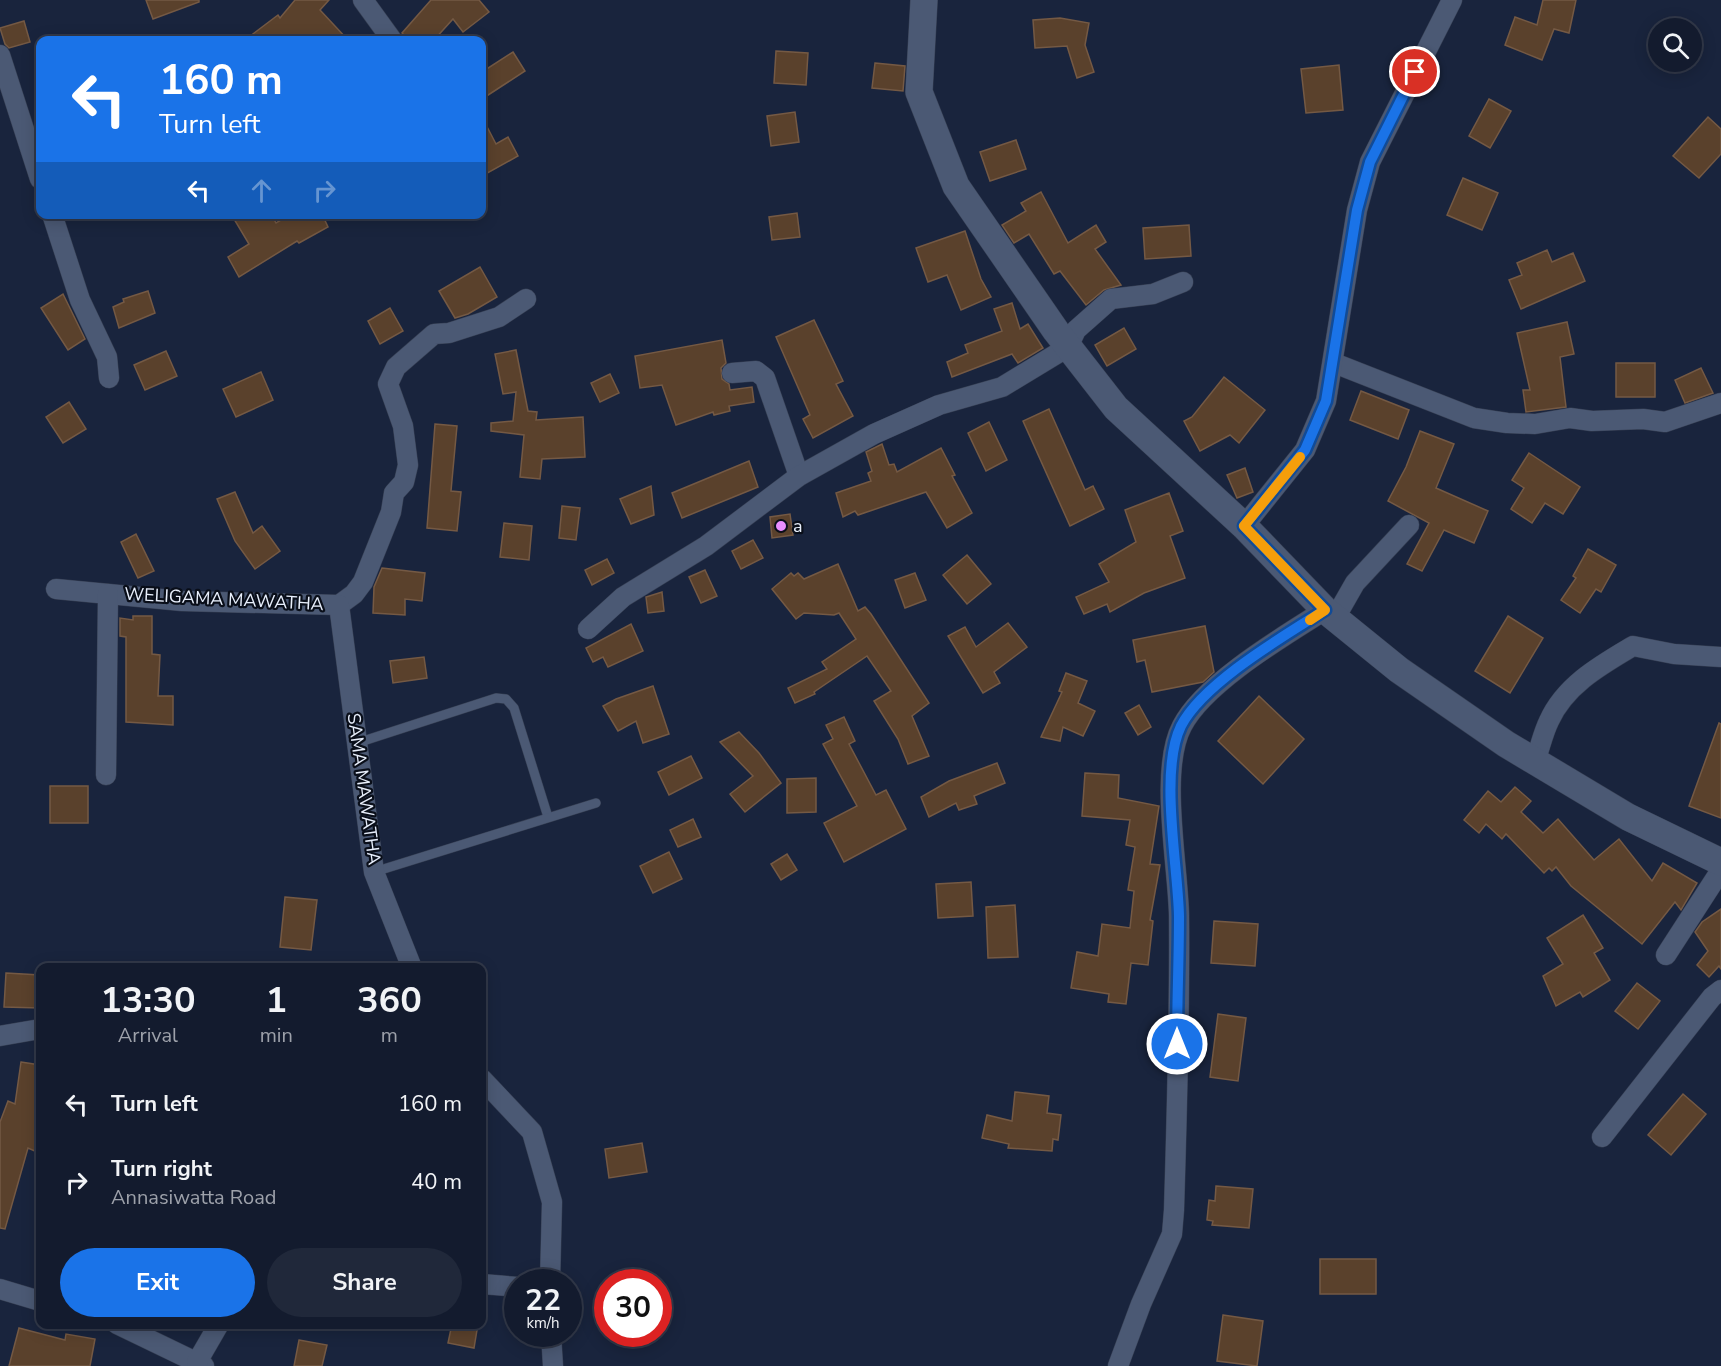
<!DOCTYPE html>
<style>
body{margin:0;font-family:"Nunito Sans",sans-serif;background:#20283a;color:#f1f3f6;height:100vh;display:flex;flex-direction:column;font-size:22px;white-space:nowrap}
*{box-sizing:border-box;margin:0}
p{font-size:20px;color:#9da1aa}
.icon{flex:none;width:33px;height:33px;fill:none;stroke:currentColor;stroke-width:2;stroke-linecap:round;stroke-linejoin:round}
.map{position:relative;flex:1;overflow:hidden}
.details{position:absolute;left:36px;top:963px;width:450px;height:366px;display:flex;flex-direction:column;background:#131b2e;border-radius:12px;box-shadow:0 3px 15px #0003,0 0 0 2px #32394a}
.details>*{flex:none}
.banner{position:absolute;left:36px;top:36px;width:450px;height:183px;border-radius:12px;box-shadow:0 3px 15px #0003,0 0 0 2px #32394a;background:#1a73e8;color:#fff;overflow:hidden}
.tools{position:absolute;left:1648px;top:18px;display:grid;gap:12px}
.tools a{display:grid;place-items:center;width:54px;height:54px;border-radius:50%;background:#131b2e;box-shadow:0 3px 15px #0003,0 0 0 2px #32394a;font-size:30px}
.speed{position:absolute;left:504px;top:1269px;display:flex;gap:12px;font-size:30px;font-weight:700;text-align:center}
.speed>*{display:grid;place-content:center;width:78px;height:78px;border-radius:50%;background:#131b2e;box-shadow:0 3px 15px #0003,0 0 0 2px #32394a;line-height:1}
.speed small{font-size:15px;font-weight:400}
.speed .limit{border:9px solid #d22;background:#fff;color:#111}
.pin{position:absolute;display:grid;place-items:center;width:51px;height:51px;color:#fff;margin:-26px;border:3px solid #fff;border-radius:50%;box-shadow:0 2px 6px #0007}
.me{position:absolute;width:66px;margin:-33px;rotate:0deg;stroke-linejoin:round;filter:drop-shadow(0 0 4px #0008)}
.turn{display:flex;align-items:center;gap:21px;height:126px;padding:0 24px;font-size:27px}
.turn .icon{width:78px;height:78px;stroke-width:2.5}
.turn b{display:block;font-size:42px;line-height:51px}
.lanes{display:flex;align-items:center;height:57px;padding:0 24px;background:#0003;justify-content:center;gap:30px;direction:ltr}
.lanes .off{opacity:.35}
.eta{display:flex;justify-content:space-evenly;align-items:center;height:102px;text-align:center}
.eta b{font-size:36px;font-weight:700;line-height:42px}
.cta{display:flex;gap:12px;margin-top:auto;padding:12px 24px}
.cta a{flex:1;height:69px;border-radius:36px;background:#1a73e8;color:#fff;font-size:24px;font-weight:700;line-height:69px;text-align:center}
.cta a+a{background:#20283a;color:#f1f3f6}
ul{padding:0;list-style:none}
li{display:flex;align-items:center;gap:18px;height:78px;padding:0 24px}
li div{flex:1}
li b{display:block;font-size:22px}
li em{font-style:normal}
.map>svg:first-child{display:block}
.building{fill:#5a412c;stroke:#745944;stroke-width:1.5}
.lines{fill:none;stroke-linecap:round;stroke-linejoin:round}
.lane-casing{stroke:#363f53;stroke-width:10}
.street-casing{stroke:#363f53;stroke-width:21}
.secondary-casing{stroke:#363f53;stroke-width:28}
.lane{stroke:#4b5974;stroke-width:9}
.street{stroke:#4b5974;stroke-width:20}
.secondary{stroke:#4b5974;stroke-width:27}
.route-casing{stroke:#114b97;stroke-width:15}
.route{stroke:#1a73e8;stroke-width:10}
.slow{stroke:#f59e0b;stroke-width:10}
.poi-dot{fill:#e98efe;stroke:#090e19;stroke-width:2}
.labels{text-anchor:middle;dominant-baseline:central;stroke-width:4.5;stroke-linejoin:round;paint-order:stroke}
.poi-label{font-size:18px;fill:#e8effc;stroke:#090e19;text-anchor:start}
.street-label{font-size:18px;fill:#e8effc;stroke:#090e19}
</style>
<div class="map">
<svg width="1721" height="1366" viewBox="0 0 1721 1366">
<rect width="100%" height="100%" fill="#19243d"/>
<g class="building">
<polygon points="146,0 199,0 199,2 153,19"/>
<polygon points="295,0 329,0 320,10 348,40 245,40 278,15 280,18"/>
<polygon points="431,0 479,0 489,12 463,32 453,19 434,40 410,40 402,33"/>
<polygon points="1543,0 1576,0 1569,33 1554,29 1542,60 1505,45 1515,17 1537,25"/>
<polygon points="1060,18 1089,23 1085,45 1094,72 1077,78 1067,46 1035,48 1033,20"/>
<polygon points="24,21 30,42 9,48 5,44 0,28"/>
<polygon points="776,51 808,53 806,85 774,83"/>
<polygon points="513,52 525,71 482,99 482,72"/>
<polygon points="875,63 905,66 903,91 872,88"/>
<polygon points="1339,65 1343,110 1306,113 1301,69"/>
<polygon points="1489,99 1511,111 1490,148 1469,136"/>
<polygon points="795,112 799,142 771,146 767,116"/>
<polygon points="482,117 496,144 508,137 518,156 482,176"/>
<polygon points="1708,117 1721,129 1721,154 1699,178 1673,156"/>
<polygon points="1016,140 1026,169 990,181 980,152"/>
<polygon points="1463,178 1498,193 1482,230 1447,215"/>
<polygon points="1041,192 1068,243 1096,225 1106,242 1095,249 1121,285 1104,290 1086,305 1060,271 1054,274 1029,234 1014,243 1002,225 1026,211 1021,203"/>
<polygon points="797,213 800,237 772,240 769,217"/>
<polygon points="231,214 271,214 276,223 291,214 322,214 328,227 299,243 297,241 239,277 228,257 249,244"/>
<polygon points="1189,225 1191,256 1145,259 1143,228"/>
<polygon points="965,231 981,279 991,297 961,310 947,275 928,282 916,248"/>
<polygon points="1547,250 1552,262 1573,253 1585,281 1521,309 1509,280 1522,275 1517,263"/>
<polygon points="480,267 497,297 468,314 455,318 439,291"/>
<polygon points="148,291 155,313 119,328 113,307 124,302 123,299"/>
<polygon points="63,294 85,339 68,350 41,308"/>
<polygon points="1012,303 1020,329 1028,324 1043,348 1018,363 1012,354 952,377 947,362 968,353 965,345 1002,331 994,309"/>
<polygon points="390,308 403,331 380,344 368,321"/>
<polygon points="814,320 843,381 836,384 853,416 813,438 803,419 810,415 776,337"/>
<polygon points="1567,322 1574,354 1560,357 1566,407 1526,412 1523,390 1530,390 1517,333"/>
<polygon points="1124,328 1136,349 1107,366 1095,345"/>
<polygon points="722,340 726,363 721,368 722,379 729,384 730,390 752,387 754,402 729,406 730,411 714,415 713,412 676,425 662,385 640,388 635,356"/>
<polygon points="516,350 528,411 537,412 536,420 583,417 585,457 542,459 540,479 520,477 524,435 491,431 491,423 513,421 516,392 503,394 495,354"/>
<polygon points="166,351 177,376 145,390 134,365"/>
<rect x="1616" y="363" width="39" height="34"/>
<polygon points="1701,368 1713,393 1685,403 1675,380"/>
<polygon points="261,372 273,400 236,417 223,389"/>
<polygon points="610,374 619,393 600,402 591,383"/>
<polygon points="1224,377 1265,410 1239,443 1230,435 1200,451 1184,421 1192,417"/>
<polygon points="1361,391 1409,410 1398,439 1350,420"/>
<polygon points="69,402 86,429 63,443 46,417"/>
<polygon points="1049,409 1085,490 1093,486 1104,509 1070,526 1023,421"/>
<polygon points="989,422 1007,460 986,471 968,433"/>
<polygon points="435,424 457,426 451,491 461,492 457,531 427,528"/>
<polygon points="1420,431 1454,444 1436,488 1488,511 1474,543 1444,530 1422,571 1407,564 1429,523 1388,501 1406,467"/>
<polygon points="882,444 889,465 894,464 897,472 941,448 955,475 952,476 972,513 947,528 926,492 858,515 855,511 843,517 836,493 871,481 868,473 872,471 866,452"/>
<polygon points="1529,453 1580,487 1563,514 1545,503 1532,523 1511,509 1524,488 1512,480"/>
<polygon points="749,461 758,487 682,518 672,493"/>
<polygon points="1245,468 1253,492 1237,498 1227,475"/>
<polygon points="651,486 654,515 631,524 620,499"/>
<polygon points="235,492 253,533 262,526 280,551 255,569 235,541 217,499"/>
<polygon points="1169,493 1183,531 1170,536 1185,578 1144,593 1110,612 1107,604 1084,614 1076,597 1109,582 1099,564 1136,542 1125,510"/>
<polygon points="562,506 580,508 576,540 559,538"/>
<polygon points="790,514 793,535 772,538 770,517"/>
<polygon points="504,523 532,526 529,560 500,557"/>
<polygon points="136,534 154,571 138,578 121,542"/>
<polygon points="753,540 763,558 741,569 732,551"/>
<polygon points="1588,549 1616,565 1601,592 1596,589 1580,613 1561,600 1576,578 1573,576"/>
<polygon points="967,555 991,584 967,604 943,575"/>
<polygon points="607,559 614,573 592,585 585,570"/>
<polygon points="838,564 858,611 865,607 871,614 929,703 912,716 929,756 908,764 898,739 874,701 891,691 867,656 814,692 815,694 795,703 788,688 827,669 822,662 856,639 839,613 834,615 804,613 796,619 772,589 791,573 794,576 798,573 804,579"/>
<polygon points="382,568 425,573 422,601 405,599 405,615 373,613 374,587"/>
<polygon points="705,570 717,596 701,603 689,577"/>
<polygon points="915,573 926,600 905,608 895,580"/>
<polygon points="662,592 664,611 648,613 646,597"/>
<polygon points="133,616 152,616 152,654 160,655 158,696 173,696 173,725 126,722 126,637 120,636 120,618 133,620"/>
<polygon points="1508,616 1543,638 1510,693 1475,671"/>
<polygon points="1008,623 1027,647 994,672 1000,683 983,693 948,636 965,627 976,647"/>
<polygon points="631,624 643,651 608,667 603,657 593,662 586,648"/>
<polygon points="1205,626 1214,672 1203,682 1152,692 1145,660 1137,662 1133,640"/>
<polygon points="424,657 427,678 393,683 390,661"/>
<polygon points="1066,673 1087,681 1078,703 1095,711 1083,736 1063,727 1060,741 1041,737 1062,692 1059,691"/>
<polygon points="653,686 669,734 643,743 636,721 618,731 603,706 616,699"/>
<polygon points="1259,696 1304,739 1263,784 1218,741"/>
<polygon points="1139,705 1151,727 1138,735 1125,713"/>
<polygon points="844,717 855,741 849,744 876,795 886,790 906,829 844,862 824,823 857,806 823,744 833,739 826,725"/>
<polygon points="1719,723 1721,724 1721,818 1689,806"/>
<polygon points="739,732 759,753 781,783 745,812 730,794 753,776 720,742"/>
<polygon points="691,756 702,778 669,795 658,772"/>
<polygon points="997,763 1005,783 974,796 977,804 959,810 956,803 929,817 921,797 949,781"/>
<polygon points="1085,773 1119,775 1118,798 1159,806 1150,864 1160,865 1150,920 1153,921 1148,965 1131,963 1126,1004 1108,1002 1109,994 1071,988 1077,952 1098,956 1102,924 1130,928 1134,891 1128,890 1135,847 1126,845 1130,820 1082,816"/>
<polygon points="816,778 816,812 787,813 787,779"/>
<rect x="50" y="786" width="38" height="37"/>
<polygon points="1515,787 1531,801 1521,812 1543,833 1558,819 1594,860 1619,839 1652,881 1663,863 1697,883 1681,910 1675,902 1642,944 1571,886 1556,867 1552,871 1549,868 1544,873 1506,834 1502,839 1486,824 1479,833 1464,820 1488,791 1501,802"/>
<polygon points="693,819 701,837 678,847 670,830"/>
<polygon points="669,852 682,879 653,893 640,866"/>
<polygon points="787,854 797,870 781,880 771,864"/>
<polygon points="971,882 973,916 938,918 936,884"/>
<polygon points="285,897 317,900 311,950 280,947"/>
<polygon points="1015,905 1018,957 988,958 986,907"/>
<polygon points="1721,909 1721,969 1719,966 1709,977 1697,965 1708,951 1695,932 1702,922"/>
<polygon points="1583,915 1603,948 1594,953 1610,980 1583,997 1580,992 1556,1006 1543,976 1563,964 1547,938"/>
<polygon points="1214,921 1258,924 1255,966 1211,963"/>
<polygon points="6,973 40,975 40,1008 4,1007"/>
<polygon points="1637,983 1660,1001 1638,1029 1615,1011"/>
<polygon points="1218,1014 1246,1018 1238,1081 1210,1077"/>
<polygon points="21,1062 40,1065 40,1143 37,1152 28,1148 5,1229 0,1228 0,1122 8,1101 15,1104"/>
<polygon points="1015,1092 1049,1096 1047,1113 1061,1115 1058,1140 1053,1139 1052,1151 1008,1148 1009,1144 982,1138 987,1115 1012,1121"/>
<polygon points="1683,1094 1706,1114 1671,1155 1648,1135"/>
<polygon points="642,1143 647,1172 609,1178 605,1149"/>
<polygon points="1216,1186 1253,1189 1249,1228 1212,1225 1213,1221 1207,1220 1209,1200 1215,1201"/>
<rect x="1320" y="1259" width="56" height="35"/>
<polygon points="1223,1315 1263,1321 1257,1366 1217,1361"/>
<polygon points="452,1324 478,1324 474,1348 448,1343"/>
<polygon points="19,1328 65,1340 66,1334 95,1339 90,1366 9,1366"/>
<polygon points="299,1340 327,1345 322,1366 294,1366"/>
</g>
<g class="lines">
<defs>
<g id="lane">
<polyline points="357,743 496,698 506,699 514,708 548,817"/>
<polyline points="374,872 596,803"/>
</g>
<g id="street">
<polyline points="363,0 392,40"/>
<polyline points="0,55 40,179"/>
<polyline points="52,214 80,300 107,357 109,378"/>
<polyline points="1334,363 1474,418 1507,423 1535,424 1570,418 1592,421 1643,419 1665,422 1721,403"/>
<polyline points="732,373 756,371 765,378 799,476"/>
<polyline points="1244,526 1305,450 1326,401 1357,210 1370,162 1452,0"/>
<polyline points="56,589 182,601 339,605 354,594 363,582 391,512 394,493 404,482 408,465 403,426 388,384 396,367 434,334 449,333 499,317 526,299"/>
<polyline points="339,605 374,872 412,968"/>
<polyline points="1335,618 1355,583 1409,525"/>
<polyline points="588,629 623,597 706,546 799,476 874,434 939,405 1002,387 1068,347 1076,330 1111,299 1153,294 1183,282"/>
<path d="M1535,761C1540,748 1543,733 1549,721C1565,685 1601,665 1633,646L1674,654L1721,657"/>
<polyline points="106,775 108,594"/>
<polyline points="1666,955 1721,870"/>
<polyline points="0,1036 40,1029"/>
<polyline points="482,1079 532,1132 552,1202 550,1282"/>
<polyline points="1602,1137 1712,997 1721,990"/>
<polyline points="482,1284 518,1287"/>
<polyline points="0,1289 40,1301"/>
<polyline points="117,1324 204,1366"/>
<polyline points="551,1334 553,1366"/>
<polyline points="197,1362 219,1324"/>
<path d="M1118,1366L1141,1304L1172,1234L1174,1210C1177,1112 1180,1013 1179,915C1178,865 1159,769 1182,726C1204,683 1284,636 1325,610"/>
</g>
<polyline id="secondary" points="924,0 919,92 956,186 1056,331 1116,408 1244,526 1325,610 1399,670 1506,744 1628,817 1721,862"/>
</defs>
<use href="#lane" class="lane-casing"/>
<use href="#street" class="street-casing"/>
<use href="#secondary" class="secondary-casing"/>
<use href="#lane" class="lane"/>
<use href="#street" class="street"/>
<use href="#secondary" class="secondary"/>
</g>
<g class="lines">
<defs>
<path id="route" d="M1177,1044C1177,1001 1179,959 1179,916C1178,865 1159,771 1181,726C1203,683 1284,636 1325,610L1244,526L1305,450L1326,401L1357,210L1370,162L1415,72"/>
</defs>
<use href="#route" class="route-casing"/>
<use href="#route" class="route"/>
<polyline class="slow" points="1300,457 1244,526 1325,610 1310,620"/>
</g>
<circle class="poi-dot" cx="781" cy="526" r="6"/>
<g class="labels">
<g class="poi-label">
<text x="793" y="526">a</text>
</g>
<g class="street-label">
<text transform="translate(224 599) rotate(3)">WELIGAMA MAWATHA</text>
<text transform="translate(364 789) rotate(82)">SAMA MAWATHA</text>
</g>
</g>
</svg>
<div class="tools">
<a><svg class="icon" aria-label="search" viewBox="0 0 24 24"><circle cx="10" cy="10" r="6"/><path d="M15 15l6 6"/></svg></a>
</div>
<div class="speed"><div>22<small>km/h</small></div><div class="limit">30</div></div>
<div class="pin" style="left:1415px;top:72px;background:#d93025"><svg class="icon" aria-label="arrive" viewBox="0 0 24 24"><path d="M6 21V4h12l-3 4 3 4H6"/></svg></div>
<svg class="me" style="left:1177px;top:1044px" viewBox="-20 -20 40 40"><circle r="17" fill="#1a73e8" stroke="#fff" stroke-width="3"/><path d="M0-11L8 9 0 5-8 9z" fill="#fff"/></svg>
<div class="banner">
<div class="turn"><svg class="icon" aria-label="left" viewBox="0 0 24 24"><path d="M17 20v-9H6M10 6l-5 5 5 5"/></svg><div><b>160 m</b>Turn left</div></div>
<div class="lanes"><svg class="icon" aria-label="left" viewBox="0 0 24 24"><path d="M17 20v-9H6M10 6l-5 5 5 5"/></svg><svg class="icon off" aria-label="ahead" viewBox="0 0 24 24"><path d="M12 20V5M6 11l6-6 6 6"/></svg><svg class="icon off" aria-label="right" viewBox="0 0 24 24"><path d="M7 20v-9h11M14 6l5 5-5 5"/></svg></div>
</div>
<section class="details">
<div class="eta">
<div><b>13:30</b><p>Arrival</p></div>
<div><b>1</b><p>min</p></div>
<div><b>360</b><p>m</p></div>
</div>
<ul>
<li><svg class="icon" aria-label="left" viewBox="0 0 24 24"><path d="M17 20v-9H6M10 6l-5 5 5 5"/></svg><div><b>Turn left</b></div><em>160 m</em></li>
<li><svg class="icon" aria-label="right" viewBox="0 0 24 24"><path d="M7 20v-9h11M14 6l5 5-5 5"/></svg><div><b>Turn right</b><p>Annasiwatta Road</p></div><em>40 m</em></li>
</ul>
<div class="cta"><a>Exit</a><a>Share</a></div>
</section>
</div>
